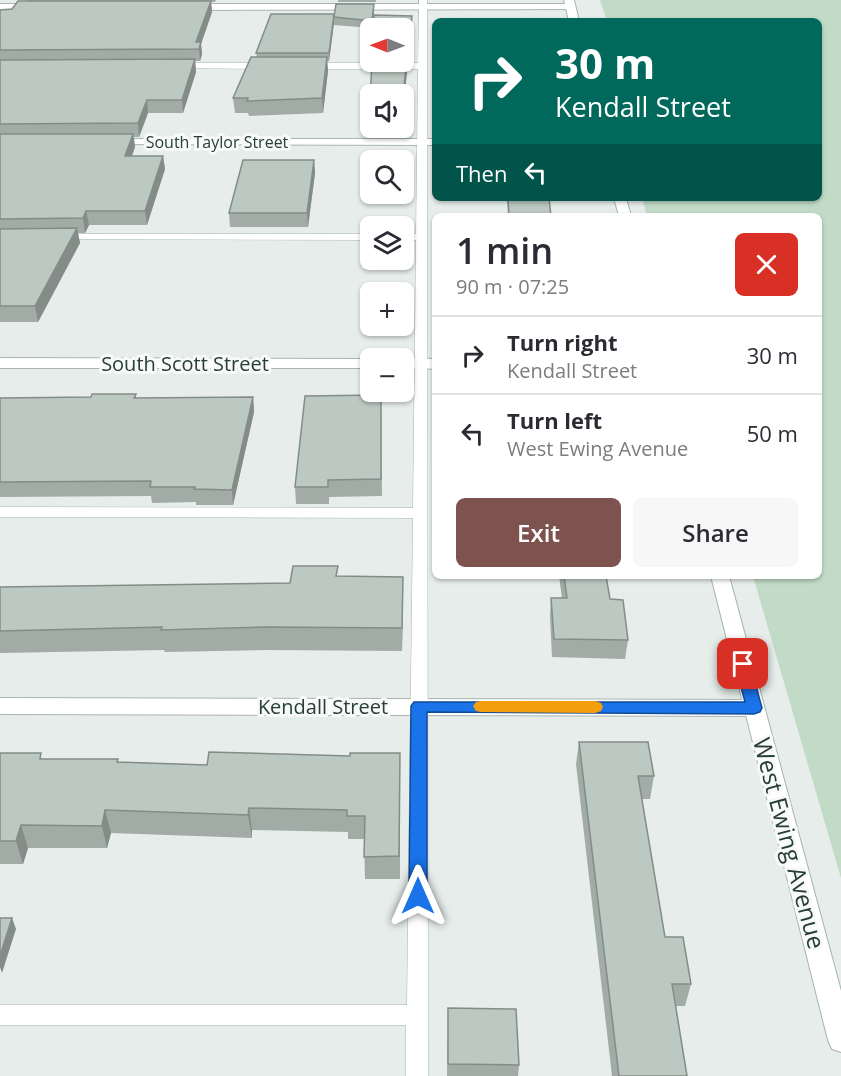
<!DOCTYPE html>
<meta charset="utf-8">
<style>
body{margin:0;font-family:"Open Sans",sans-serif;background:#f7f7f7;color:#2b2b33;height:100vh;display:flex;flex-direction:column;font-size:22px;white-space:nowrap}
*{box-sizing:border-box;margin:0}
p{font-size:20px;color:#7c7c81}
.icon{flex:none;width:33px;height:33px;fill:none;stroke:currentColor;stroke-width:2;stroke-linecap:round;stroke-linejoin:round}
.map{position:relative;flex:1;overflow:hidden}
.drawer{position:absolute;left:432px;top:213px;width:390px;height:366px;display:flex;flex-direction:column;background:#fff;border-radius:9px;box-shadow:0 2px 4px #0004}
.drawer>*{flex:none}
.top-card{position:absolute;left:432px;top:18px;width:390px;height:183px;border-radius:9px;box-shadow:0 2px 4px #0004;background:#00695c;color:#fff;overflow:hidden}
.needle{width:39px;rotate:271deg}
.controls{position:absolute;left:360px;top:18px;display:grid;gap:12px}
.controls a{display:grid;place-items:center;width:54px;height:54px;border-radius:9px;background:#fff;box-shadow:0 2px 4px #0004;font-size:30px}
.pin{position:absolute;display:grid;place-items:center;width:51px;height:51px;color:#fff;margin:-26px;border-radius:12px;box-shadow:0 3px 9px #0006}
.me{position:absolute;width:66px;margin:-33px;rotate:0deg;stroke-linejoin:round;filter:drop-shadow(0 0 4px #0008)}
.turn{display:flex;align-items:center;gap:21px;height:126px;padding:0 24px;font-size:27px}
.turn .icon{width:78px;height:78px;stroke-width:2.5}
.turn b{display:block;font-size:42px;line-height:51px}
.then{display:flex;align-items:center;height:57px;padding:0 24px;background:#0003;gap:12px;font-size:22px}
.round{display:grid;place-items:center;flex:none;width:63px;height:63px;border-radius:9px;background:#f7f7f7}
.headline{display:flex;align-items:center;justify-content:space-between;height:102px;padding:0 24px}
h1{font-size:36px;font-weight:600;line-height:45px}
.button{display:flex;gap:12px;margin-top:auto;padding:12px 24px}
.button a{flex:1;height:69px;border-radius:9px;background:#7d524f;color:#fff;font-size:24px;font-weight:600;line-height:69px;text-align:center}
.button a+a{background:#f7f7f7;color:#2b2b33}
ul{padding:0;list-style:none}
li{display:flex;align-items:center;gap:18px;height:78px;padding:0 24px;border-top:2px solid #e1e1e2}
li div{flex:1}
li b{display:block;font-size:22px}
li em{font-style:normal}
.map>svg:first-child{display:block}
.green{fill:#c2dbc7}
.lines{fill:none;stroke-linecap:round;stroke-linejoin:round}
.lane-casing{stroke:#a9b5b0;stroke-width:1}
.street-casing{stroke:#a9b5b0;stroke-width:2}
.secondary-casing{stroke:#a3b5ad;stroke-width:2}
.lane{fill:#fff;fill-rule:evenodd}
.street{fill:#fff;fill-rule:evenodd}
.secondary{fill:#fff;fill-rule:evenodd}
.wall{fill:#a2aca7}
.shaded-wall{fill:#848c88}
.building{fill:#bcc8c2;stroke:#848c88;stroke-width:1.5}
.route{fill:#1a73e8;stroke:#114b97;stroke-width:1.5}
.slow{fill:#f59e0b}
.labels{text-anchor:middle;dominant-baseline:central;stroke-width:6;stroke-linejoin:round;paint-order:stroke}
.far-street-label{font-size:16px;fill:#273e35;stroke:#f7faf8}
.street-label{font-size:20px;fill:#273e35;stroke:#f7faf8}
.near-street-label{font-size:24px;fill:#273e35;stroke:#f7faf8}
</style>
<div class="map">
<svg width="841" height="1076" viewBox="0 0 841 1076">
<rect width="100%" height="100%" fill="#e6edea"/>
<polygon class="green" points="600,0 841,0 841,878 753,576 819,576 819,216 647,216 642,198 819,198 819,21 607,21"/>
<g class="lines">
<defs>
<g id="lane">
<polygon points="419,0 427,0 428,1076 406,1076 406,1025 0,1025 0,1005 407,1005 413,518 0,517 0,507 413,508 416,240 404,240 404,234 416,234 418,69 309,69 305,66 309,63 418,63"/>
<polygon points="177,63 267,63 271,66 267,69 174,68 173,66"/>
<polygon points="59,234 370,234 370,240 55,239 54,237"/>
</g>
<g id="street">
<polygon points="0,4 37,4 42,7 37,10 0,10"/>
<polygon points="571,4 574,5 574,9 188,10 183,7 188,4"/>
<polygon points="110,139 435,139 435,145 106,144 104,142"/>
<polygon points="0,358 370,359 370,368 0,368"/>
<polygon points="404,358 435,359 435,369 404,367"/>
<polygon points="0,698 754,700 761,703 764,708 761,713 754,716 0,714"/>
</g>
<g id="secondary">
<polygon points="564,0 574,0 579,21 569,21"/>
<polygon points="614,198 626,198 631,216 619,216"/>
<polygon points="711,576 729,576 841,991 841,1052 832,1049 828,1040"/>
</g>
</defs>
<use href="#lane" class="lane-casing"/>
<use href="#street" class="street-casing"/>
<use href="#secondary" class="secondary-casing"/>
<use href="#lane" class="lane"/>
<use href="#street" class="street"/>
<use href="#secondary" class="secondary"/>
</g>
<g class="wall">
<polygon points="27,0 216,0 215,2 211,2 212,12 201,44 202,54 200,61 195,61 196,72 183,113 148,113 139,137 134,137 135,147 132,156 163,156 165,169 147,225 89,225 85,233 78,233 80,243 38,322 0,322 0,10 12,9"/>
<rect x="338" y="0" width="38" height="2"/>
<polygon points="374,12 372,28 334,25 334,23 329,61 327,61 328,71 323,113 249,116 248,113 235,113 233,98 257,57 256,53 334,14"/>
<polygon points="374,15 412,16 412,24 408,61 407,61 407,71 404,105 404,94 370,94 370,112 370,100 372,62 404,62 404,28 374,28"/>
<polygon points="314,160 315,173 308,227 230,227 229,213"/>
<polygon points="507,198 549,198 551,216 508,216"/>
<polygon points="136,394 136,398 253,397 254,412 233,505 196,505 196,502 152,503 151,496 0,497 0,398 91,397"/>
<polygon points="381,395 382,496 329,497 329,504 296,504 295,487"/>
<polygon points="338,576 403,577 402,651 268,650 165,652 164,650 0,653 0,587 290,583"/>
<polygon points="559,576 606,576 610,599 628,640 625,659 552,657 550,616 551,598 562,598"/>
<polygon points="579,742 654,776 650,799 642,799 665,937 691,984 685,1006 676,1006 687,1076 612,1076 576,764"/>
<polygon points="0,753 43,759 207,765 400,753 400,879 365,879 364,839 348,839 348,832 252,830 252,838 111,833 107,848 28,848 23,864 0,864"/>
<polygon points="448,1008 519,1065 518,1076 447,1076"/>
</g>
<g class="shaded-wall">
<polygon points="211,1 212,12 201,44 202,54 200,61 199,49 196,42"/>
<polygon points="374,4 374,12 372,28 372,21"/>
<polygon points="334,14 334,23 329,61 329,53"/>
<polygon points="412,16 412,24 408,61 408,52"/>
<polygon points="327,57 328,71 323,113 322,98"/>
<polygon points="195,59 196,72 183,113 182,100"/>
<polygon points="407,59 407,71 404,105 404,94"/>
<polygon points="147,100 148,113 139,137 138,123"/>
<polygon points="133,134 135,147 127,169 125,156"/>
<polygon points="163,156 165,169 147,225 145,211"/>
<polygon points="314,160 315,173 308,227 307,213"/>
<polygon points="86,211 89,225 85,233 83,218"/>
<polygon points="77,228 80,243 38,322 35,306"/>
<polygon points="253,397 254,412 233,505 232,490"/>
<polygon points="403,577 403,599 402,651 402,628"/>
<polygon points="249,808 252,830 252,838 248,815"/>
<polygon points="105,810 111,833 107,848 102,826"/>
<polygon points="21,825 28,848 23,864 16,841"/>
<polygon points="12,918 16,929 2,973 0,967 0,956"/>
</g>
<g class="building">
<polygon points="18,1 211,1 196,42 201,42 199,49 0,50 0,10 12,9"/>
<polygon points="336,4 374,4 372,21 334,17"/>
<polygon points="271,14 334,14 329,53 256,53"/>
<polygon points="374,15 412,16 408,52 404,53 404,28 374,28"/>
<polygon points="251,57 327,57 322,98 247,101 248,98 233,98"/>
<polygon points="195,59 182,100 147,100 138,123 0,124 0,60"/>
<polygon points="404,59 407,59 403,94 370,94 370,100 372,62 404,62"/>
<polygon points="0,134 133,134 125,156 163,156 145,211 86,211 83,218 0,219"/>
<polygon points="243,160 314,160 307,213 229,213"/>
<polygon points="508,198 549,198 551,216 509,216"/>
<polygon points="77,228 35,306 0,306 0,229"/>
<polygon points="92,394 136,394 134,398 253,397 232,490 194,489 195,487 150,487 151,481 0,482 0,398 91,397"/>
<polygon points="381,395 381,479 328,480 328,487 295,487 305,396"/>
<polygon points="293,566 338,566 336,576 403,577 402,628 265,627 161,630 162,627 0,631 0,587 290,583"/>
<polygon points="564,576 606,576 610,599 623,600 628,640 554,639 551,598 567,598"/>
<polygon points="579,742 648,742 654,776 638,776 665,937 683,937 691,984 672,984 687,1076 619,1076"/>
<polygon points="209,752 350,756 350,753 400,753 399,856 364,857 365,816 347,816 347,810 249,808 248,815 105,810 102,826 21,825 16,841 0,841 0,753 41,753 40,759 118,759 117,762 207,765"/>
<polygon points="0,918 12,918 0,956"/>
<polygon points="448,1008 516,1009 519,1065 448,1064"/>
</g>
<polygon class="route" points="743,659 748,660 750,664 762,708 760,712 754,714 427,712 427,896 424,902 418,904 411,902 409,896 411,706 414,702 745,702 735,664 737,660"/>
<polygon class="slow" points="481,701 595,701 601,703 603,707 601,711 595,713 481,712 476,711 473,706 476,702"/>
<g class="labels">
<g class="far-street-label">
<text x="217" y="142">South Taylor Street</text>
</g>
<g class="street-label">
<text x="185" y="363">South Scott Street</text>
<text x="323" y="706">Kendall Street</text>
</g>
<g class="near-street-label">
<text transform="translate(790 843) rotate(75)">West Ewing Avenue</text>
</g>
</g>
</svg>
<div class="controls">
<a><svg class="needle" viewBox="-14 -14 28 28"><path d="M0-13l5 13h-10z" fill="#e53935"/><path d="M0 13l5-13h-10z" fill="#7c7c81"/></svg></a>
<a><svg class="icon" aria-label="sound" viewBox="0 0 24 24"><path d="M4 9h4l5-4v14l-5-4H4zM17 9q2 3 0 6"/></svg></a>
<a><svg class="icon" aria-label="search" viewBox="0 0 24 24"><circle cx="10" cy="10" r="6"/><path d="M15 15l6 6"/></svg></a>
<a><svg class="icon" aria-label="layers" viewBox="0 0 24 24"><path d="M12 4l9 5-9 5-9-5zM3 14l9 5 9-5"/></svg></a>
<a>+</a>
<a>−</a>
</div>
<div class="pin" style="left:743px;top:664px;background:#d93025"><svg class="icon" aria-label="arrive" viewBox="0 0 24 24"><path d="M6 21V4h12l-3 4 3 4H6"/></svg></div>
<svg class="me" style="left:418px;top:896px" viewBox="-20 -20 40 40"><path d="M0-17L14 15 0 8-14 15z" fill="#1a73e8" stroke="#fff" stroke-width="4"/></svg>
<div class="top-card">
<div class="turn"><svg class="icon" aria-label="right" viewBox="0 0 24 24"><path d="M7 20v-9h11M14 6l5 5-5 5"/></svg><div><b>30 m</b>Kendall Street</div></div>
<div class="then">Then<svg class="icon" aria-label="left" viewBox="0 0 24 24"><path d="M17 20v-9H6M10 6l-5 5 5 5"/></svg></div>
</div>
<section class="drawer">
<div class="headline"><div><h1>1 min</h1><p>90 m · 07:25</p></div><a class="round" style="background:#d93025;color:#fff"><svg class="icon" aria-label="close" viewBox="0 0 24 24"><path d="M6 6l12 12M18 6L6 18"/></svg></a></div>
<ul>
<li><svg class="icon" aria-label="right" viewBox="0 0 24 24"><path d="M7 20v-9h11M14 6l5 5-5 5"/></svg><div><b>Turn right</b><p>Kendall Street</p></div><em>30 m</em></li>
<li><svg class="icon" aria-label="left" viewBox="0 0 24 24"><path d="M17 20v-9H6M10 6l-5 5 5 5"/></svg><div><b>Turn left</b><p>West Ewing Avenue</p></div><em>50 m</em></li>
</ul>
<div class="button"><a>Exit</a><a>Share</a></div>
</section>
</div>
